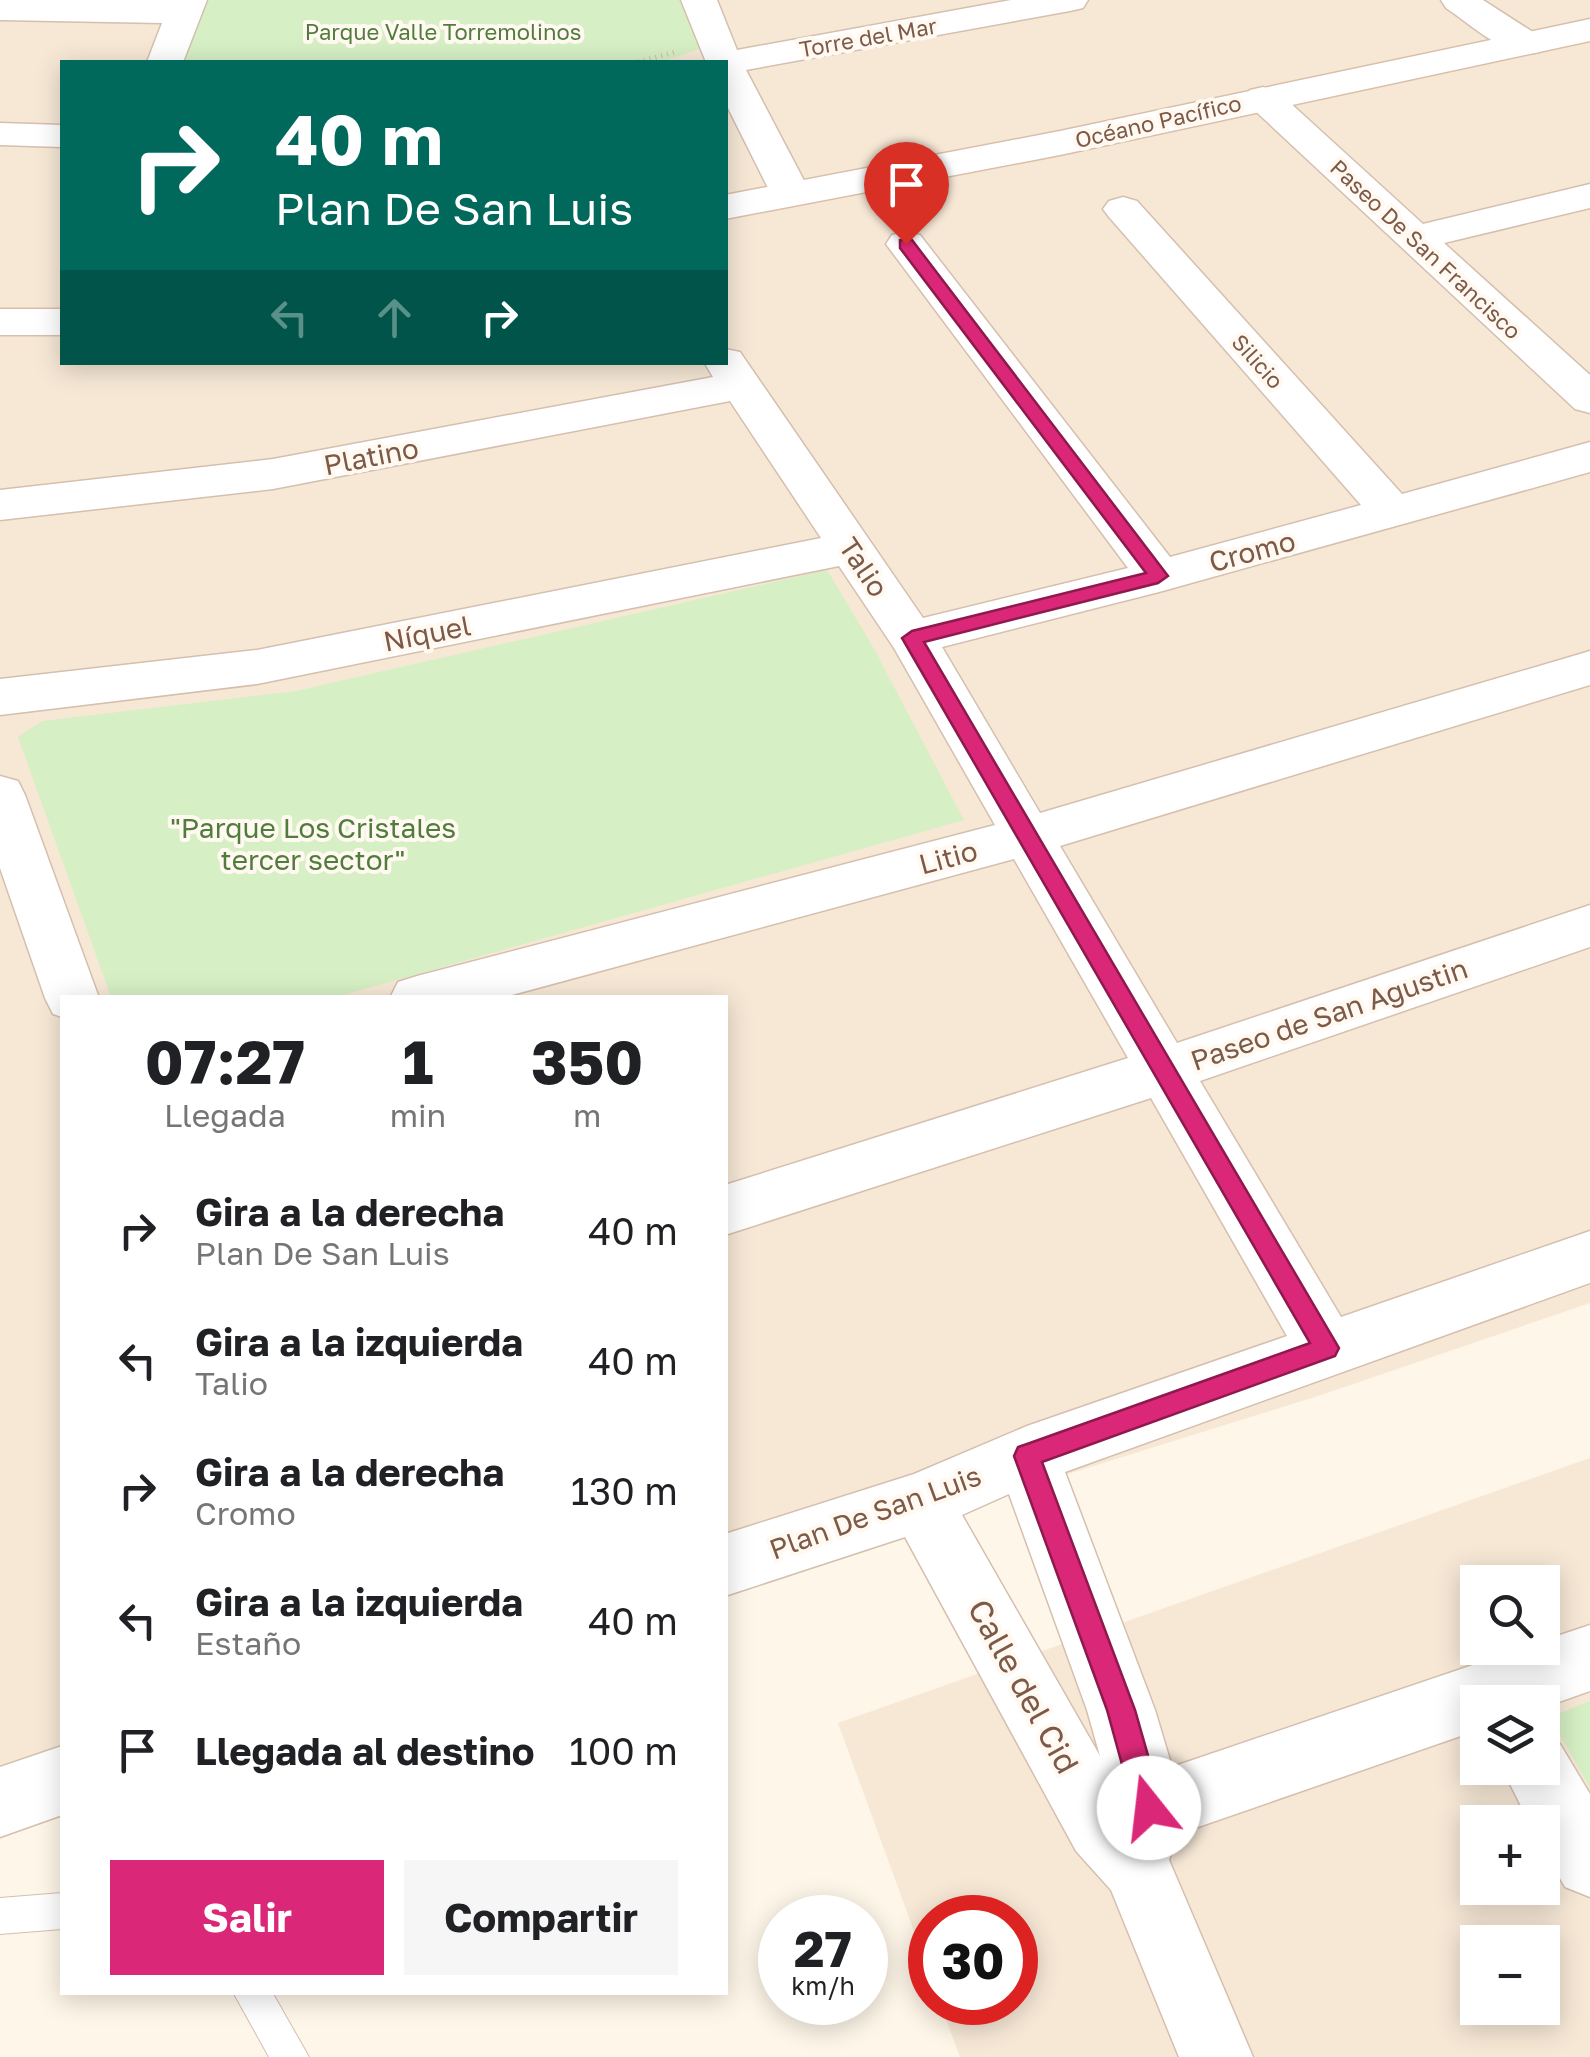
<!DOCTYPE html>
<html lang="es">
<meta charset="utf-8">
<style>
body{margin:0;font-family:"Golos Text",sans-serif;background:#f6f6f6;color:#202124;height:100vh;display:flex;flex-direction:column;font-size:38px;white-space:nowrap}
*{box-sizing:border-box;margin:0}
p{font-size:32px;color:#757577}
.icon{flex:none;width:55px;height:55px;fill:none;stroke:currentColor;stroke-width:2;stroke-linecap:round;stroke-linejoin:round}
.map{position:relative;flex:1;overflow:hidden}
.drawer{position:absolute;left:60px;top:995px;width:668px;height:1000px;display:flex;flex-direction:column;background:#fff;border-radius:0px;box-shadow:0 5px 25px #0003}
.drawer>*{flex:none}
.top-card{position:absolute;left:60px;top:60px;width:668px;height:305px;border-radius:0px;box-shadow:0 5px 25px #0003;background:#00695c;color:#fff;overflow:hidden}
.fabs{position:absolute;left:1460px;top:1565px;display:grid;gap:20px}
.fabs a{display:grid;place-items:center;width:100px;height:100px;border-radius:0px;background:#fff;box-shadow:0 5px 25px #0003;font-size:50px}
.speed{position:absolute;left:758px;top:1895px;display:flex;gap:20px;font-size:50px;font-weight:700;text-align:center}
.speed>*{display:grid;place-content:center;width:130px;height:130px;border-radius:50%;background:#fff;box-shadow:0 5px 25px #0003;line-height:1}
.speed small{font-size:25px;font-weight:400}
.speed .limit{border:15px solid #d22;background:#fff;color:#111}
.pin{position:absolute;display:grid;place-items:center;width:85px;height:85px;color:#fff;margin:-102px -42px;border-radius:50% 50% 50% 0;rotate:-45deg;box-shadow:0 0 10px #0007}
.pin .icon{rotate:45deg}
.me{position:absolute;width:110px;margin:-55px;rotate:344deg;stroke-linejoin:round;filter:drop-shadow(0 0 8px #0008)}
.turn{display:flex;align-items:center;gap:35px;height:210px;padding:0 50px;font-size:45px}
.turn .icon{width:130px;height:130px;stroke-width:2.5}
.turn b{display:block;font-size:70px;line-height:85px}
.lanes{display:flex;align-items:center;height:95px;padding:0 50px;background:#0003;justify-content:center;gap:50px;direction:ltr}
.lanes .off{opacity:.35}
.eta{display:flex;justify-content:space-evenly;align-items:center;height:170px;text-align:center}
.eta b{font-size:60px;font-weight:700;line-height:70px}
.button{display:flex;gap:20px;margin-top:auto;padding:20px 50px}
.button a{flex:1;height:115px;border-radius:0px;background:#db2777;color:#fff;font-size:40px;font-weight:700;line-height:115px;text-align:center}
.button a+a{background:#f6f6f6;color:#202124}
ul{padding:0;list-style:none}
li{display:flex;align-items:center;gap:30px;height:130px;padding:0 50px}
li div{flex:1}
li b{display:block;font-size:38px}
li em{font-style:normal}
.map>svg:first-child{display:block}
.residential{fill:#f7e8d6;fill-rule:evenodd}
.green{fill:#d6efc4}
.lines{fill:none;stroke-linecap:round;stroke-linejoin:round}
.lane-casing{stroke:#d5bfaf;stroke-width:2}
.street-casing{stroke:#d5bfaf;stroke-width:3}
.secondary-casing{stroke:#d9bfab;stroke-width:3}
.path{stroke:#ddb69f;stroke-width:5;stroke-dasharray:1 5;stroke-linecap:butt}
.lane{fill:#fff;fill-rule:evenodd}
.street{fill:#fff;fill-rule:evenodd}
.secondary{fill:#fff;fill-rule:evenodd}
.route{fill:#db2777;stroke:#8e194d;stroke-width:2.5}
.labels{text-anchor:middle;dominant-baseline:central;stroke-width:8;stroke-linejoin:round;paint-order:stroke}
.far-park-label{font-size:22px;fill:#507d3c;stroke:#fff9f1}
.far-street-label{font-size:22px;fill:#7d5a48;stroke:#fff9f1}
.street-label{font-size:28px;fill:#7d5a48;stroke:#fff9f1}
.park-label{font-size:28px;fill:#507d3c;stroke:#fff9f1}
.near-street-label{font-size:32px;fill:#7d5a48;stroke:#fff9f1}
</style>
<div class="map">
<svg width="1590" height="2057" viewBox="0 0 1590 2057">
<rect width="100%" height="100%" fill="#fef6e8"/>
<g class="residential">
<path d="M0,0H1590V1303L1321,1395L725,1581V998H62V1788L0,1807ZM62,62H725V362H62Z"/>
<path d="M1590,1458V2057H960L940,2003L1015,2002V1918H930V1975L838,1723ZM1478,1582H1542V1648H1478ZM1478,1702H1542V1768H1478ZM1478,1822H1542V1888H1478ZM1478,1942H1542V2008H1478Z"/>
</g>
<g class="green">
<polygon points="205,0 689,0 707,46 663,62 179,62"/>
<polygon points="827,570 873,647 964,820 336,997 111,997 18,737 42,721 296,691"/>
<polygon points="1590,1701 1590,1788 1550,1717"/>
</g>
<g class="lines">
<defs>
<g id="lane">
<polygon points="62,1893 62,1929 0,1934 0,1898"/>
<polygon points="233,1992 272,1992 309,2057 269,2057"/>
</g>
<g id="street">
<polygon points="0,0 207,0 183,62 147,62 162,23 0,20"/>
<polygon points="681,0 717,0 737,50 1011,0 1088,0 1083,8 1070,11 746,70 810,192 804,200 790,204 776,200 770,192 725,102 725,62 706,62"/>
<path d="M1441,0H1483L1539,36L1544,44L1539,52C1507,60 1472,25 1446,8Z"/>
<polygon points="1263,87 1276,90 1423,224 1590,184 1590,208 1444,243 1590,375 1590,413 1575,409 1250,106 1244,98 1250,90"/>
<polygon points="0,123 62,125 62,147 0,145"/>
<path d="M1123,197L1137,201L1402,494L1590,442V472L1159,592L942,647L1040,813L1590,651V685L1060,846L1177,1043L1590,905V947L1200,1081L1341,1317L1590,1231V1283L1065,1472L1155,1710L1172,1767L1523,1648H1542V1641L1590,1625V1691L1542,1708V1702H1478V1730L1178,1834L1169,1860L1253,2057H1179L1111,1890L1076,1851L905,1537L725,1596V1534L914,1474L1027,1426L1287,1336L1151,1098L725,1235V1185L1128,1058L1014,859L501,998H390L398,982L417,976L995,825L894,648L839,566L257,684L0,715V679L257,650L821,538L730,401L273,489L0,520V490L273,459L713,377L704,362H725V349L740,352L923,618L1128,568L886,244L892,235L906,232L920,235L1170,557L1361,505L1109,217L1103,209L1109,201ZM1009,1494L1087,1710L1100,1756L962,1515Z"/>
<polygon points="0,776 18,781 25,795 99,998 62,998 62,1017 53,1014 45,998 0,868"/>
<polygon points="1542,1736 1560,1744 1590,1794 1590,1897 1565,1887 1542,1847 1542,1822 1529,1822 1502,1768 1542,1768"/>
<polygon points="62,1746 62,1815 0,1837 0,1767"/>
</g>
<g id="secondary">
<polygon points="1590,19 1590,41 1060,155 725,219 725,195 1060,131"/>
<rect x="0" y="309" width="62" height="26"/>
</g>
</defs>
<use href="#lane" class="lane-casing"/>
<use href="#street" class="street-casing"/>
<use href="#secondary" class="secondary-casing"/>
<polyline class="path" points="638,62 675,52"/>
<use href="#lane" class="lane"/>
<use href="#street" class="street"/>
<use href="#secondary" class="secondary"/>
</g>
<polygon class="route" points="900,240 912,240 1168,576 1158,583 924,642 1339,1348 1335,1356 1042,1462 1135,1710 1163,1808 1159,1818 1149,1822 1139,1818 1134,1808 1107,1710 1014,1456 1018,1447 1027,1444 1310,1343 902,638 912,631 1146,573 900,248"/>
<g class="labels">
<g class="far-park-label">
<text x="443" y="31">Parque Valle Torremolinos</text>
</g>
<g class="far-street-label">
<text transform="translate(868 37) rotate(-10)">Torre del Mar</text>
<text transform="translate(1158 121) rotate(-13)">Océano Pacífico</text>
<text transform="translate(1426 249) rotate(43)">Paseo De San Francisco</text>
<text transform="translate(1258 361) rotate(48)">Silicio</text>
</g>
<g class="street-label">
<text transform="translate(371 456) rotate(-11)">Platino</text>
<text transform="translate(1252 551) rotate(-15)">Cromo</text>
<text transform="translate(864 567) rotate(56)">Talio</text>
<text transform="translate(427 633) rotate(-11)">Níquel</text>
<text transform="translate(948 857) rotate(-15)">Litio</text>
<text transform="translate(1329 1014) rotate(-19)">Paseo de San Agustin</text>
<text transform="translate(875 1512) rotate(-20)">Plan De San Luis</text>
</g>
<g class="park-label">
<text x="313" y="827">"Parque Los Cristales<tspan x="313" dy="32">tercer sector"</tspan></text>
</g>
<g class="near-street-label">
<text transform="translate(1024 1686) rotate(61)">Calle del Cid</text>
</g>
</g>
</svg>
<div class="fabs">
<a><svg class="icon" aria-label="search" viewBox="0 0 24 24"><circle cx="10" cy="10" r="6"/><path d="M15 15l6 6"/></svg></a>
<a><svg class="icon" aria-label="layers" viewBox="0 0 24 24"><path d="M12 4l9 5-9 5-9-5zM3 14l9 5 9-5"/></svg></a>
<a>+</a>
<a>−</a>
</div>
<div class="speed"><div>27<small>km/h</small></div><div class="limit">30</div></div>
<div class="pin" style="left:906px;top:244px;background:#d93025"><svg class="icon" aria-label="arrive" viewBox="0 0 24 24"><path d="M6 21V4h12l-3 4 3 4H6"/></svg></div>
<svg class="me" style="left:1149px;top:1808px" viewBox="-20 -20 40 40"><circle r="19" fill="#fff"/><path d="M0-13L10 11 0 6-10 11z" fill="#db2777"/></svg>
<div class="top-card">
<div class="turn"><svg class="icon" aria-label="right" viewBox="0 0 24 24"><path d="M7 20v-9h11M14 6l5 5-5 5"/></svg><div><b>40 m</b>Plan De San Luis</div></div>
<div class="lanes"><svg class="icon off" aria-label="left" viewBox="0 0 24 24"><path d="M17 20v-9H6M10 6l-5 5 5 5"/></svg><svg class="icon off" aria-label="ahead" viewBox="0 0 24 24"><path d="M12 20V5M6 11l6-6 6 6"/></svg><svg class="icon" aria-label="right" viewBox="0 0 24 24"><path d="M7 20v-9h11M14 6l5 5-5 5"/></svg></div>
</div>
<section class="drawer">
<div class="eta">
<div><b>07:27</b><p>Llegada</p></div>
<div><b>1</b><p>min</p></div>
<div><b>350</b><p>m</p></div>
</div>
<ul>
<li><svg class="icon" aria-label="right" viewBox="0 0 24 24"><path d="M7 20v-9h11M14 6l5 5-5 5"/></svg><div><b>Gira a la derecha</b><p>Plan De San Luis</p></div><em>40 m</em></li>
<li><svg class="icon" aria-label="left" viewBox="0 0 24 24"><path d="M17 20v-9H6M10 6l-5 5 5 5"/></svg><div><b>Gira a la izquierda</b><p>Talio</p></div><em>40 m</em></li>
<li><svg class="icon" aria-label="right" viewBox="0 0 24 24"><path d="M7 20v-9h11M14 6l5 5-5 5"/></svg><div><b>Gira a la derecha</b><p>Cromo</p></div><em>130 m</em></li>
<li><svg class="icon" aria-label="left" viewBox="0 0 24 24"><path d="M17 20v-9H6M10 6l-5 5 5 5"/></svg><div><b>Gira a la izquierda</b><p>Estaño</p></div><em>40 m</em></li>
<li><svg class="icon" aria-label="arrive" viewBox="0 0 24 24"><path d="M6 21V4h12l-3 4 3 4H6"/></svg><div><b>Llegada al destino</b></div><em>100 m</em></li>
</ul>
<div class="button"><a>Salir</a><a>Compartir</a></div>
</section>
</div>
